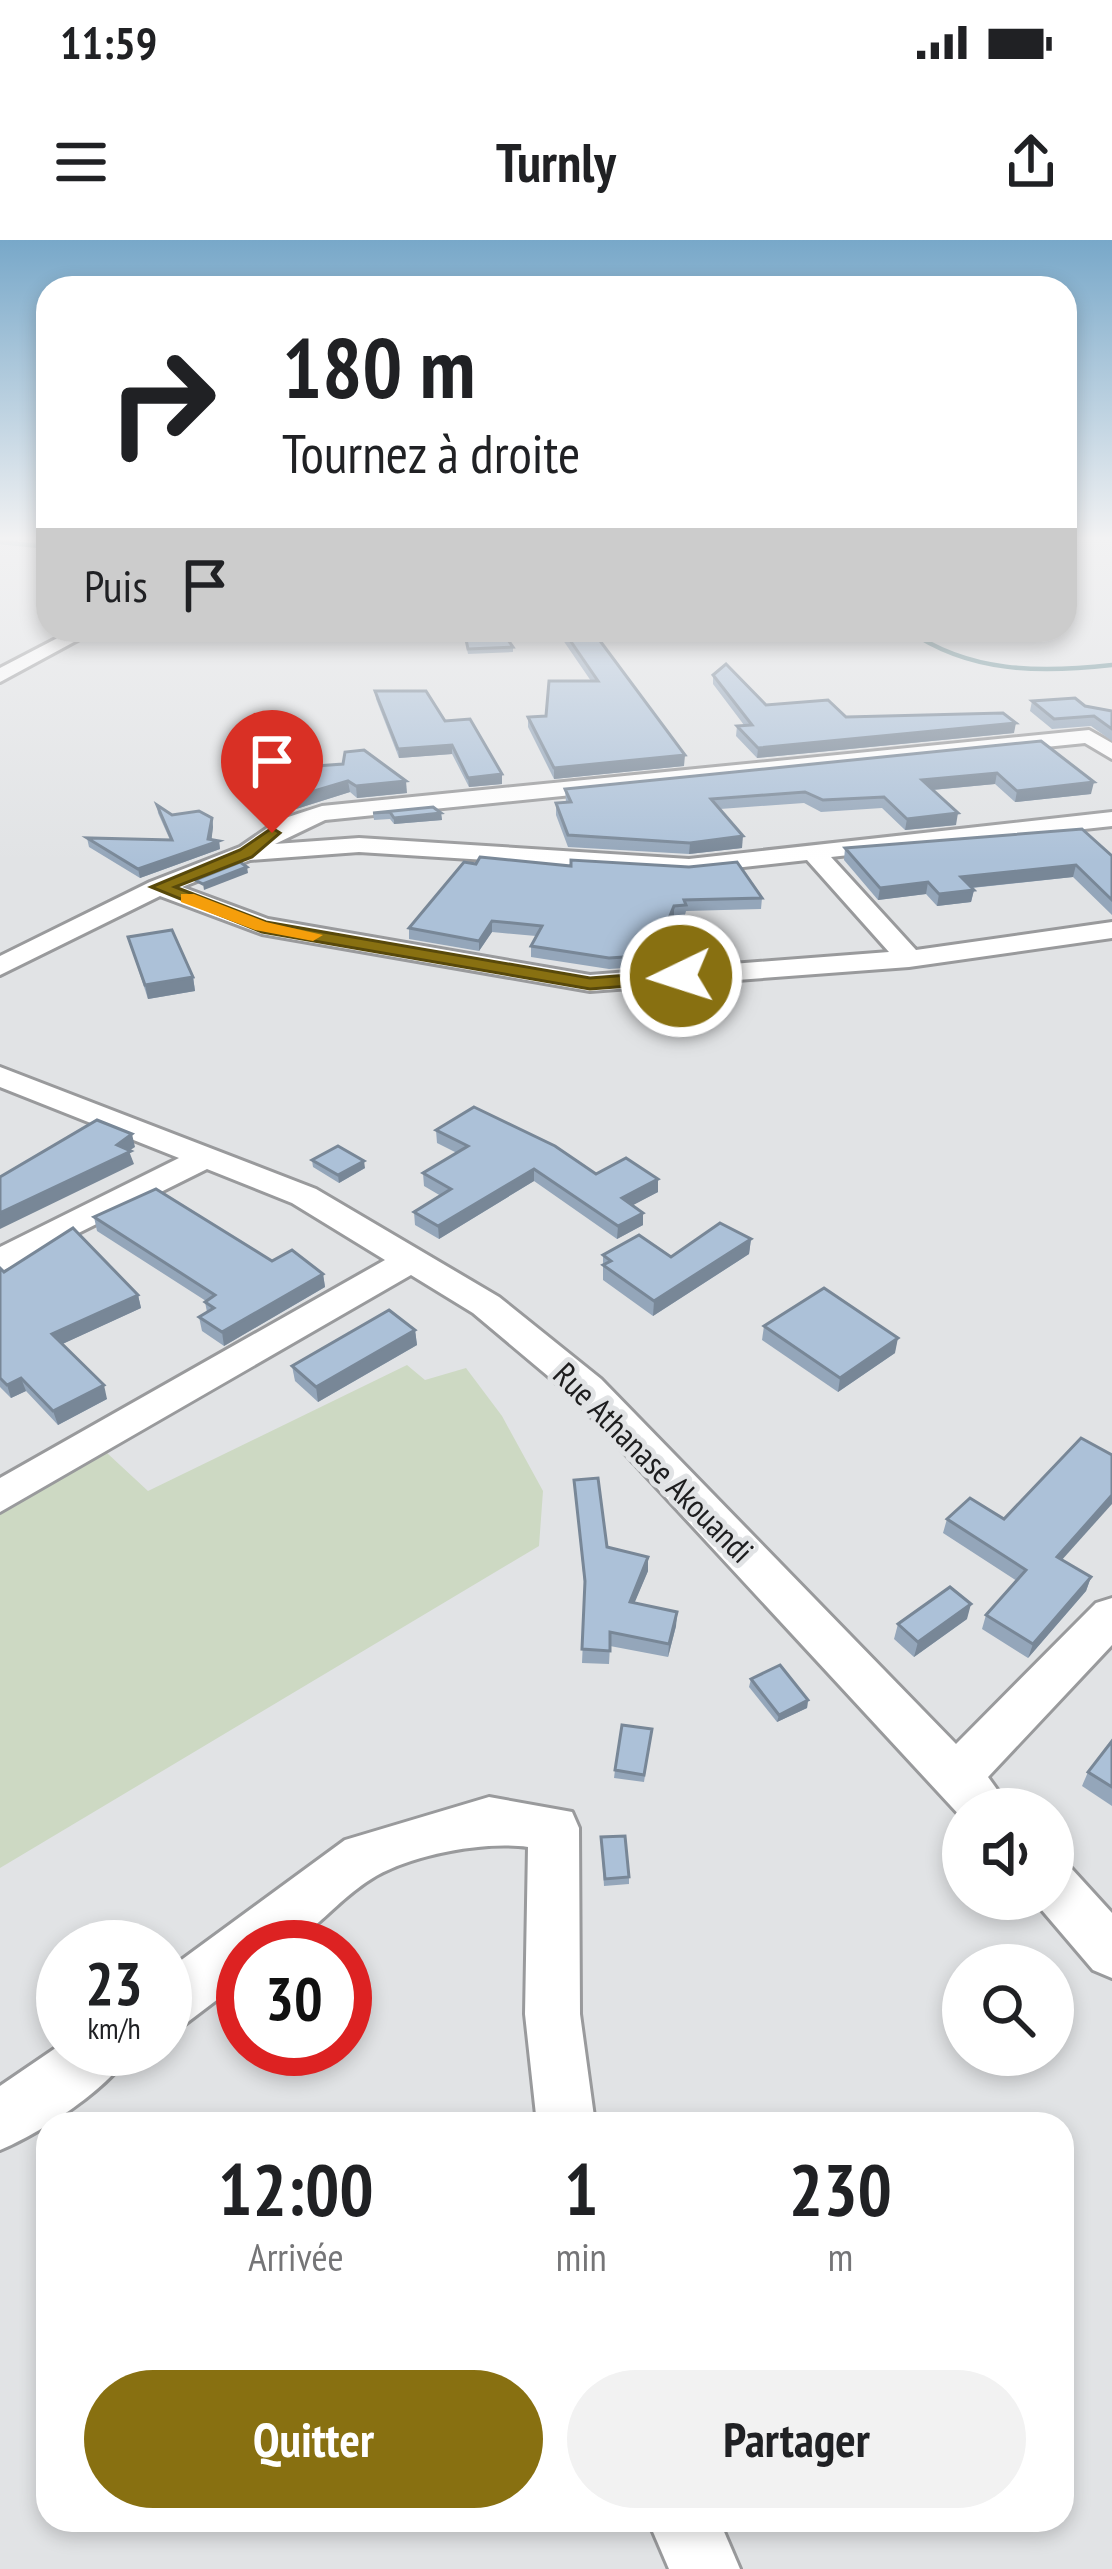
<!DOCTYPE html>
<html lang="fr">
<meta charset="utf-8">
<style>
body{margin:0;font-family:"PT Sans Narrow",sans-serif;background:#f2f2f2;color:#202124;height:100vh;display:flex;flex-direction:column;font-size:45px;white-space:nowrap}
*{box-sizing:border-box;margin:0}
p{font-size:39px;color:#757577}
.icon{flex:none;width:66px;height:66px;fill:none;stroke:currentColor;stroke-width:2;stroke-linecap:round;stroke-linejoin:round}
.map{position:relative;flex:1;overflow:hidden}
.panel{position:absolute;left:36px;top:1872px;width:1038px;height:420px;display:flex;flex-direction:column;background:#fff;border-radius:36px;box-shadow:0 6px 18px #0003}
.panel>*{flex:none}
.top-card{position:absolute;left:36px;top:36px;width:1041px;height:366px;border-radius:36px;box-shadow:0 6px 18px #0003;background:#fff;color:#202124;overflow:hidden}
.buttons{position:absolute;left:942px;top:1548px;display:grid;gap:24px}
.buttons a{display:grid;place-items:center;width:132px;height:132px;border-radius:50%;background:#fff;box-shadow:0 6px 18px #0003;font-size:60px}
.speed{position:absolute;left:36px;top:1680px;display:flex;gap:24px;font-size:60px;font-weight:700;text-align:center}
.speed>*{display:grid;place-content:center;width:156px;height:156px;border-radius:50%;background:#fff;box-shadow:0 6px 18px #0003;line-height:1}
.speed small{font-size:30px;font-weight:400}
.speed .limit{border:18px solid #d22;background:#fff;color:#111}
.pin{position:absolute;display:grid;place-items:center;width:102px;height:102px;color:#fff;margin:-123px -51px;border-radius:50% 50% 50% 0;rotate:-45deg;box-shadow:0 0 12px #0007}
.pin .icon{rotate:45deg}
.me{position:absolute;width:132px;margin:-66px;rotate:266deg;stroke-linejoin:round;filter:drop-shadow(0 0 9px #0008)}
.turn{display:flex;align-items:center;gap:42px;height:252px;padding:0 48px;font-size:54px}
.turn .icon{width:156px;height:156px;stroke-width:2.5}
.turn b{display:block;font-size:84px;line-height:102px}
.then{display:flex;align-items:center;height:114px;padding:0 48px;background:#0003;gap:24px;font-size:45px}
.eta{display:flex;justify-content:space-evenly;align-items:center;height:204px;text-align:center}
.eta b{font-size:72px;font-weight:800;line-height:84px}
.cta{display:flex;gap:24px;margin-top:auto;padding:24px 48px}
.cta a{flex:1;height:138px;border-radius:72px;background:#887011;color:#fff;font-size:48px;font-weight:800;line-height:138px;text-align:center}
.cta a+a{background:#f2f2f2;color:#202124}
.status{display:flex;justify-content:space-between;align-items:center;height:84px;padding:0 60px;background:#fff;direction:ltr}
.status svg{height:33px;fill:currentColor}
header{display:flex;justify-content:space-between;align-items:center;height:156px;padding:0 48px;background:#fff;font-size:54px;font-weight:800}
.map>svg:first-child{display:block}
.green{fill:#cdd9c3}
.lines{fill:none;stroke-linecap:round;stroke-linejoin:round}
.stream{stroke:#71959b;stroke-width:4.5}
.minor-casing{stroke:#999a9c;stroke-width:6}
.minor{fill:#fff;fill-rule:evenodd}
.wall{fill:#94a6ba}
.shaded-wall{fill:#788797}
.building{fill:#acc1d8;stroke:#788797;stroke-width:3}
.route{fill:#887011;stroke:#58490b;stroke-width:3}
.slow{fill:#f59e0b}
.labels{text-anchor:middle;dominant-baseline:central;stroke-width:10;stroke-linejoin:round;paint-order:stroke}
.street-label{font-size:33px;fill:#1d1d1e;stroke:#e1e3e5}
</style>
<div class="status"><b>11:59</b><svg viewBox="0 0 49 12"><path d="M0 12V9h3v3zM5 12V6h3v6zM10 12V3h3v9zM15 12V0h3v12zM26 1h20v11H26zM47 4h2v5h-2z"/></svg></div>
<header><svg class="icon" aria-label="menu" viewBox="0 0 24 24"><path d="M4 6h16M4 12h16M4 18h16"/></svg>Turnly<svg class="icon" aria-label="share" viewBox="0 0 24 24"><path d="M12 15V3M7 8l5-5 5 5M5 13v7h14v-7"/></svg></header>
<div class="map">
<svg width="1112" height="2329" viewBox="0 0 1112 2329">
<rect width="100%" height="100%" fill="#e1e3e5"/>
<polygon class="green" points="407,1125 425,1140 466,1128 502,1176 543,1251 539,1306 0,1628 0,1273 107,1213 148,1251"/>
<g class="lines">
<g class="stream">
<polyline points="0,302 48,307"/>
<path d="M908,390C969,433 1040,433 1112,425"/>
</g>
<defs>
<g id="minor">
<polygon points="73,390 96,390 0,442 0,428"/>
<path d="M1089,490L1112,503V519L1085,503L325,580L275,604L359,598L689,619L1112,572V586L831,617L916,710L1112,682V698L909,727L590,751L262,694L160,656L0,735V716L150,642L240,607L279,580L322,566ZM359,612L689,633L807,620L889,712L590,735L268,679L182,647L250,620Z"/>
<polygon points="0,827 316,949 499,1057 601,1139 956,1504 1096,1363 1112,1358 1112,1405 988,1537 1011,1569 963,1569 963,1579 573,1157 473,1073 411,1035 0,1272 0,1238 385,1020 292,963 207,929 0,1032 0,1007 179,918 0,847"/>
<path d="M489,1557L572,1572L579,1588L580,1774L595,1884H537L525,1774L528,1607C485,1601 415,1614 376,1636C319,1670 318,1707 243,1707V1740L185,1784L165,1792V1732L345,1600Z"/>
<polygon points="1053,1621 1071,1628 1112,1673 1112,1738 1093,1730 1035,1662 1053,1659"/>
<path d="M63,1803V1809H131C116,1845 37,1895 0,1910V1846Z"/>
<polygon points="648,2280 719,2280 740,2329 669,2329"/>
</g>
</defs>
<use href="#minor" class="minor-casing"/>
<use href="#minor" class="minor"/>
</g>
<g class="wall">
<polygon points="463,390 501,390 513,407 513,412 468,414"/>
<polygon points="556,390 592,390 684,526 554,539 528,487 528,477 546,476 591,441"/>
<polygon points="713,435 766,465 846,477 1014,493 757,518 736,496 737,486 744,485 713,444"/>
<polygon points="375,451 445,481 502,534 502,544 469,547 452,514 399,518 376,459"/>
<polygon points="1032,461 1085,466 1112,471 1112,501 1091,486 1052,489 1030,471"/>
<polygon points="1041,501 1091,554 1015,562 995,544 933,550 956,585 905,590 882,568 821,572 804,563 720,569 742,608 689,614 568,607 556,575 556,563 566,562 565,549"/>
<polygon points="287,528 407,553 357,558 350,552 296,569"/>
<polygon points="157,565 172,575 212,578 213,587 211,600 219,601 220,609 140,638 89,607 87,598 170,600 158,573"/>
<polygon points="433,567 441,573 442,580 394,584 390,579 374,580 373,573"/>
<polygon points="845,608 1112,616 1112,675 1073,637 972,648 974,650 971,662 937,666 926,654 878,660 844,620"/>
<polygon points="476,624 762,658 761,669 686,671 685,675 674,676 654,726 609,729 531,717 531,706 536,696 492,692 479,711 409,699 409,688"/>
<polygon points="128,697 193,737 195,751 148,759"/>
<polygon points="436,890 596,934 658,952 632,965 643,973 643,985 617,999 534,941 439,999 415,985 414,972 441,956 424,946 423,933 457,913 437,903"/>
<polygon points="312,920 365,928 339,943 313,927"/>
<polygon points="94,977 323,1034 325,1047 224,1106 202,1091 199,1077 207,1072 205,1062 206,1061 97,991"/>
<polygon points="751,999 749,1014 653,1076 603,1040 603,1015 671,1017"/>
<polygon points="0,1028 4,1032 138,1055 141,1068 62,1104 107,1159 58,1185 26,1151 11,1158 0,1147"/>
<polygon points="764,1086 895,1113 838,1152 762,1100"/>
<polygon points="415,1090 417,1105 318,1162 295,1141 292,1126"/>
<polygon points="574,1240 607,1307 648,1331 634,1363 677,1372 676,1386 668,1417 610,1406 609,1424 582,1423 585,1353"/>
<polygon points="947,1279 1062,1320 1091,1337 1086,1351 1028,1418 982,1389 986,1375 1017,1341 943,1293"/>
<polygon points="967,1379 914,1417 894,1399 898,1384"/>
<polygon points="751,1439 808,1460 807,1468 777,1482 749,1447"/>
<polygon points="652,1489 644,1542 614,1538 615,1530"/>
<polygon points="1112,1501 1112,1566 1082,1546 1088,1532"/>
<polygon points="601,1597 629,1637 629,1644 604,1646"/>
</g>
<g class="shaded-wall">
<polygon points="1016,483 1014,493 757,518 758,508"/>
<polygon points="452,505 452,514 399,518 398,509"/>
<polygon points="685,515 684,526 554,539 554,528"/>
<polygon points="997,533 995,544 920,551 922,540"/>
<polygon points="502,534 502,544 469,547 468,538"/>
<polygon points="348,541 350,552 296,569 294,557"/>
<polygon points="406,541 407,553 357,558 356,546"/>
<polygon points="1094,542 1091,554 1015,562 1017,551"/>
<polygon points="441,573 442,580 394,584 394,578"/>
<polygon points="958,573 956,585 905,590 907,579"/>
<polygon points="212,578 213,587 211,604 219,601 220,609 140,638 138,629 208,599"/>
<polygon points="743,596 742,608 689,614 690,603"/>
<polygon points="1076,625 1073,637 959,649 961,637"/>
<polygon points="247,627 248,633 204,650 203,644"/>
<polygon points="928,642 926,654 878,660 880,648"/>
<polygon points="974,650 971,662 937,666 939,654"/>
<polygon points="674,666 674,676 654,726 654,715"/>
<polygon points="492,681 492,692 479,711 479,701"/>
<polygon points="193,737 195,751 148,759 145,745"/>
<polygon points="132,894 135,907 129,911 134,924 0,989 0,973"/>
<polygon points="364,921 365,928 339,943 338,935"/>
<polygon points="534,929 534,941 439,999 438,986"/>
<polygon points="658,939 658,952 622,971 622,958"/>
<polygon points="643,973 643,985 617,999 618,986"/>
<polygon points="751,999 749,1014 653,1076 654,1061"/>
<polygon points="323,1034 325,1047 224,1106 222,1092"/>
<polygon points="138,1055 141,1068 56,1107 52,1094"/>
<polygon points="415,1090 417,1105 318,1162 316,1147"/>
<polygon points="898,1098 895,1113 838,1152 840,1138"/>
<polygon points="21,1138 26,1151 11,1158 7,1145"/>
<polygon points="104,1145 107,1159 58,1185 53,1171"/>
<polygon points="1112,1255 1112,1264 1052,1331 1057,1317"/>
<polygon points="648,1317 648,1331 629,1376 630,1362"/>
<polygon points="1091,1337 1086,1351 1028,1418 1033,1404"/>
<polygon points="971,1364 967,1379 914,1417 918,1402"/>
<polygon points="677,1372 676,1386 668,1417 669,1404"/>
<polygon points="808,1460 807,1468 777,1482 779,1475"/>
</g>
<g class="building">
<polygon points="464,390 501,390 513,407 468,409"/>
<polygon points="563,390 592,390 685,515 554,528 528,477 546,476 549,441 598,441"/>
<polygon points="726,424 766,465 828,460 846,477 1003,473 1016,483 758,508 737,486 752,485 713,435"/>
<polygon points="375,451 426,451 445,481 470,479 502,534 468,538 452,505 398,509"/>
<polygon points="1075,458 1085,466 1112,471 1112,489 1094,476 1054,479 1032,461"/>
<polygon points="1041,501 1094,542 1017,551 997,533 922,540 958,573 907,579 884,557 823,560 805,552 711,559 743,596 690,603 568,595 556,563 571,562 565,549"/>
<polygon points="364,510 406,541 356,546 348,541 294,557 287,528 343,524 345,512"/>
<polygon points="157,565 172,575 199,571 212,578 208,599 219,601 138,629 87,598 172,600"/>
<polygon points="433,567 441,573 394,578 390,572 373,573"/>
<polygon points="1082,589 1112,616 1112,660 1076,625 961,637 974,650 939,654 928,642 880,648 845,608"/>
<polygon points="480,617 571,626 571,620 689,627 737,622 762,658 684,660 686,665 674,666 654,715 609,718 531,706 542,686 492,681 479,701 409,688 464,622 476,624"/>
<polygon points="240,622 247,627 203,644 195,640"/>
<polygon points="172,690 193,737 145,745 128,697"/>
<polygon points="474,867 555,906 596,934 626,918 658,939 622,958 643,973 618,986 534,929 438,986 414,972 451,949 423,933 468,906 436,890"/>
<polygon points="97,880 132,894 117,905 131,911 0,973 0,937"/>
<polygon points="338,906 364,921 338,935 312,920"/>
<polygon points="156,949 272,1021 292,1010 323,1034 222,1092 199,1077 214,1068 205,1062 215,1055 94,977"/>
<polygon points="720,983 751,999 654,1061 603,1025 611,1021 603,1015 639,995 671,1017"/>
<polygon points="73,988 138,1055 52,1094 104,1145 53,1171 21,1138 7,1145 0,1138 0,1028 4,1032"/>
<polygon points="824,1048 898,1098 840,1138 764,1086"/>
<polygon points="389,1070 415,1090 316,1147 292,1126"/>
<polygon points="1081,1198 1112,1215 1112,1255 1057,1317 1091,1337 1033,1404 986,1375 1026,1330 947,1279 970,1258 1004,1279"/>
<polygon points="598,1238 607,1307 648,1317 630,1362 677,1372 669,1404 610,1392 610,1411 582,1409 585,1341 574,1240"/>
<polygon points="950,1347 971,1364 918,1402 898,1384"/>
<polygon points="780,1425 808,1460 779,1475 751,1439"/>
<polygon points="622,1485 652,1489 644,1535 615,1530"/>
<polygon points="1112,1501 1112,1547 1088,1532"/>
<polygon points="625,1596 629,1637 605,1639 601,1597"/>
</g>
<linearGradient id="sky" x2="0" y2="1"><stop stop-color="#78a8c9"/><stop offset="0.48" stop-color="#f2f2f3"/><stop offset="1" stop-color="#f2f2f3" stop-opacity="0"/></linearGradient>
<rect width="1112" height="622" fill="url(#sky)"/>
<polygon class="route" points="272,588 280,593 252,617 175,647 266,682 590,738 681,731 691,736 681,742 590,749 262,692 151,647 240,610"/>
<polygon class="slow" points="181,654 194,654 266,682 323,695 313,701 255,690 181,662"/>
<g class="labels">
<g class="street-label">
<text transform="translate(654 1222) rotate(45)">Rue Athanase Akouandi</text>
</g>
</g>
</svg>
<div class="buttons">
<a><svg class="icon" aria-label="sound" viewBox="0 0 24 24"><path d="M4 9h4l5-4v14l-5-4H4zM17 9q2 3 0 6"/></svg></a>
<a><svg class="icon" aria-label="search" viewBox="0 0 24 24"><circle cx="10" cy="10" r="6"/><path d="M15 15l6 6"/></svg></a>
</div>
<div class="speed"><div>23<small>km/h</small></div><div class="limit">30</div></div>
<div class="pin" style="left:272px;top:593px;background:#d93025"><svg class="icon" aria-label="arrive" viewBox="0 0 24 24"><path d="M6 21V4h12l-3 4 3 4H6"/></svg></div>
<svg class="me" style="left:681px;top:736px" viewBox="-20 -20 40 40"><circle r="17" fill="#887011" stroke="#fff" stroke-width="3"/><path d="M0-11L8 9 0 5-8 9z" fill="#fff"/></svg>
<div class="top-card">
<div class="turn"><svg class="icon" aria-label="right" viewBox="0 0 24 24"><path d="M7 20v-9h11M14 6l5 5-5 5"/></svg><div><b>180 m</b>Tournez à droite</div></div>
<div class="then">Puis<svg class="icon" aria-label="arrive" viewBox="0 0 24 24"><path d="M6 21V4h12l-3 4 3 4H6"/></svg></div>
</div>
<section class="panel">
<div class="eta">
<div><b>12:00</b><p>Arrivée</p></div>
<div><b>1</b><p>min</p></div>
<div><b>230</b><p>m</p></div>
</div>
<div class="cta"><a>Quitter</a><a>Partager</a></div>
</section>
</div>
